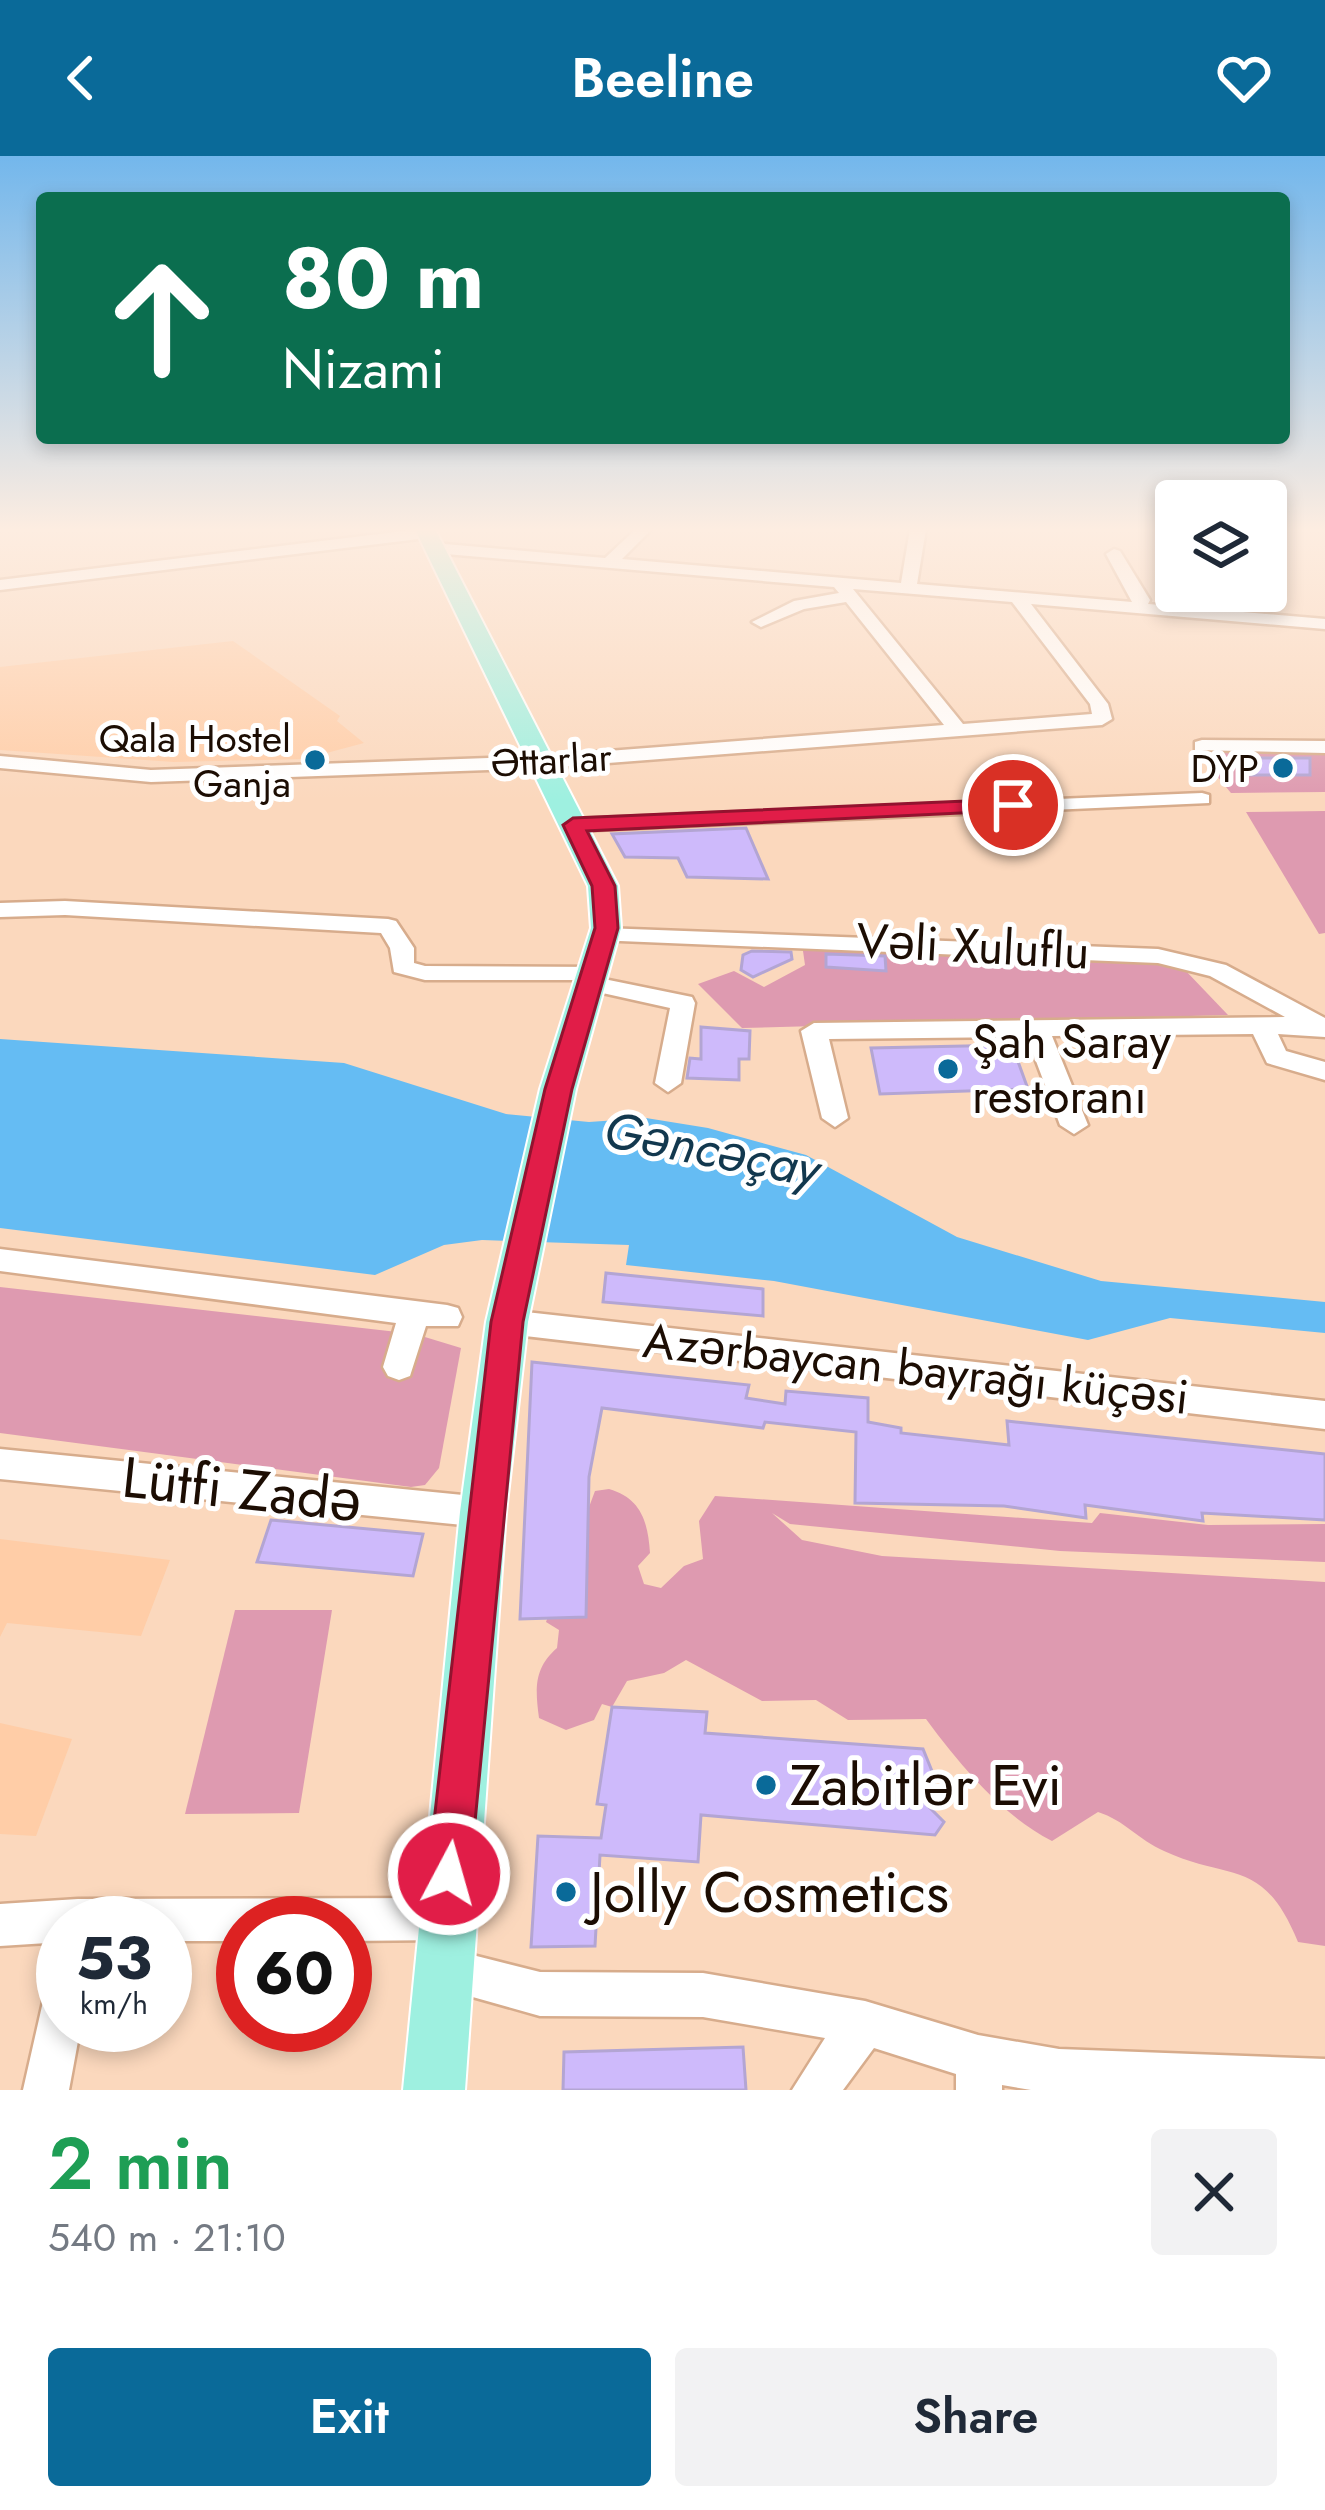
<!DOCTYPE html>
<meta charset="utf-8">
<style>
body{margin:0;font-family:Jost,sans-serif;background:#f2f2f3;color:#1f2937;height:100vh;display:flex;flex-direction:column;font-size:45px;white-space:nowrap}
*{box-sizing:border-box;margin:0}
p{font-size:39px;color:#747a83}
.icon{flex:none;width:66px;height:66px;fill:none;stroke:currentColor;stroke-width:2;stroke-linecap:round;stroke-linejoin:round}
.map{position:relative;height:1934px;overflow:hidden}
.side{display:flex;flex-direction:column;background:#fff;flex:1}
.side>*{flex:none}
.banner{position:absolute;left:36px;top:36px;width:1254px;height:252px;border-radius:12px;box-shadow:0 6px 18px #0003;background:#0b6e4f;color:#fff;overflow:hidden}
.buttons{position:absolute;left:1155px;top:324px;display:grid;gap:24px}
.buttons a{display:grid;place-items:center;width:132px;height:132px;border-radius:12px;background:#fff;box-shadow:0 6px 18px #0003;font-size:60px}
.speed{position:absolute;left:36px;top:1740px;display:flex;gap:24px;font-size:60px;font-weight:700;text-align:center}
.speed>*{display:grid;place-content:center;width:156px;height:156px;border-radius:50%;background:#fff;box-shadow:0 6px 18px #0003;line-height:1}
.speed small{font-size:30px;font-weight:400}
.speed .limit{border:18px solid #d22;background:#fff;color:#111}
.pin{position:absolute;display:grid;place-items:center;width:102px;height:102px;color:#fff;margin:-51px;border:6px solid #fff;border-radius:50%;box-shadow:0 3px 12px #0007}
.me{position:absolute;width:132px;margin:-66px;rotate:6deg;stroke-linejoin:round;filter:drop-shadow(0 0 9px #0008)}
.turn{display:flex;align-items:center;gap:42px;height:252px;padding:0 48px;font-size:54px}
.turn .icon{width:156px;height:156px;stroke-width:2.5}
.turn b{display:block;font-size:84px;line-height:102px}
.round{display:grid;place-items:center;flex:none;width:126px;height:126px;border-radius:12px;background:#f2f2f3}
.head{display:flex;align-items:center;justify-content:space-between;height:204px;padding:0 48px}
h1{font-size:72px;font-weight:600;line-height:90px;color:#1e9e55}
.primary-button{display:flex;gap:24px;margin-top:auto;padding:24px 48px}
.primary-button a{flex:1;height:138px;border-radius:12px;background:#0a6a99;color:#fff;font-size:48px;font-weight:600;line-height:138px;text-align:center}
.primary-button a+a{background:#f2f2f3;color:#1f2937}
header{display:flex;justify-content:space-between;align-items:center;height:156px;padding:0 48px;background:#0a6a99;color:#fff;font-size:54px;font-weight:600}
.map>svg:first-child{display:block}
.built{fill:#ffcda7}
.green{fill:#de9ab0}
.water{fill:#65bcf3}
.building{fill:#cebafb;stroke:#b3a5d3;stroke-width:3}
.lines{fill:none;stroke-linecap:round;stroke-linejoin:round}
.minor-casing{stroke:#d7ac8c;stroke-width:5}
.major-casing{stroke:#fff;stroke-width:4}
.minor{fill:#fff;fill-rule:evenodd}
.major{fill:#9ef0e0;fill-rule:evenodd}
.route{fill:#e11d48;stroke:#92132f;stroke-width:3}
.poi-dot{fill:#0a6a99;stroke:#fff;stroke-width:4.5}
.labels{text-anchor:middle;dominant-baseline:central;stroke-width:10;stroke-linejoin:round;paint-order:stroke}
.far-poi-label{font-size:39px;fill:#1c0d03;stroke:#fff;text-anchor:end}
.far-street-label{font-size:39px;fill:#1c0d03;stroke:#fff}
.street-label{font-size:48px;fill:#1c0d03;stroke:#fff}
.poi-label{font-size:48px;fill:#1c0d03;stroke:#fff;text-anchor:start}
.water-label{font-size:51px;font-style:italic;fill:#12384e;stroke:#fff}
.near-street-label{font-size:57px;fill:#1c0d03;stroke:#fff}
.near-poi-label{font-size:57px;fill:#1c0d03;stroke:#fff;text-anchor:start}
</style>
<header><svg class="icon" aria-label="back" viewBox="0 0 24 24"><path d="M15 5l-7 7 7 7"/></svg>Beeline<svg class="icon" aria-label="heart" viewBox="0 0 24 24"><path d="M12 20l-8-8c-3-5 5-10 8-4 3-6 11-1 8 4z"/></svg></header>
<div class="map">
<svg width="1325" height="1934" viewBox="0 0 1325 1934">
<rect width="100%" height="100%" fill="#fbd8bd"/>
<g class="built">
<polygon points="233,485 340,560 337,565 364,587 304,603 174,606 0,594 0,511"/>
<polygon points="0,1383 170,1404 141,1480 7,1467 0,1481"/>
<polygon points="0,1567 72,1583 36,1680 0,1678"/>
</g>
<g class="green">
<polygon points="1197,596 1325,597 1325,636 1231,637"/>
<polygon points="1325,655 1325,777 1319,778 1246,656"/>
<polygon points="802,788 1158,803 1185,814 1228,859 742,872 698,828 734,815 764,831 805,809"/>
<polygon points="0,1131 415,1178 461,1192 439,1312 425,1329 411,1331 0,1277"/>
<path d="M609,1333C641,1342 648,1366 650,1397L638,1410L644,1428L661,1432L684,1410L703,1403L699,1365L715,1340L1092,1367L1100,1357L1208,1369L1325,1368V1406L1060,1395L790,1368L772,1357L802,1384L882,1400L1325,1426V1790L1298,1786C1263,1701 1232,1726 1164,1695C1139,1684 1124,1664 1098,1656L1052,1685C1001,1659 960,1609 926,1563L848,1564L816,1544L762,1545L686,1504L664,1517L627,1525L612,1551L602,1548L594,1564L566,1574L539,1562C535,1532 534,1512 557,1492L559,1474L546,1466L595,1335Z"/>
<polygon points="235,1454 332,1454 299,1657 185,1658"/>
</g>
<polygon class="water" points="0,883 344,907 506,958 589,966 646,962 708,972 806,999 957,1081 1101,1125 1325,1146 1325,1177 1170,1162 1088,1184 774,1125 626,1109 629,1089 482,1084 444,1089 375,1119 0,1072"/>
<g class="building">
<polygon points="1236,602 1310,602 1310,619 1246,619"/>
<polygon points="746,672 768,723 687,721 678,702 625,701 612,678"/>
<polygon points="752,795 791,796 792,803 753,821 741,814 743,799"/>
<polygon points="826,798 885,800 886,815 826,811"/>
<polygon points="701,871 750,875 749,903 739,903 739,924 687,922 690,902 701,903"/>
<polygon points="1012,889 1028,933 880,938 871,892"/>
<polygon points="606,1117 763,1133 763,1160 603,1146"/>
<polygon points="532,1206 749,1229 746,1242 785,1248 786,1235 868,1242 868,1266 901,1272 901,1277 1009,1289 1007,1265 1325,1298 1325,1364 1202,1357 1203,1365 1085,1349 1086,1362 1004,1350 855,1347 856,1276 765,1266 763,1272 602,1252 589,1321 586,1461 520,1463"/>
<polygon points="271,1364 423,1378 413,1420 257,1406"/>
<polygon points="612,1551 707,1556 705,1577 923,1593 936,1625 920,1642 944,1666 935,1679 701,1659 698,1706 600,1699 595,1790 531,1791 538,1680 601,1682 606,1649 597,1648"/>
<polygon points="743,1891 746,1934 563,1934 564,1896"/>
</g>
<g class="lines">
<defs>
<g id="minor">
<polygon points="420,373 435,377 427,382 0,434 0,424"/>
<path d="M636,373H652L622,403L901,427L910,373H926L917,428L1132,446L1106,398L1114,393L1120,395L1150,444L1148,448L1325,463V473L1031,448L1108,548L1112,563L1102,569L543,612L151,626L0,612V600L151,614L543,600L944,569L846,446L804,453L761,471L752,466L794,445L839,437L834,431L434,397L426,392L434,387L605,402ZM853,433L1012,446L1090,548L1092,558L963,568Z"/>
<polygon points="1202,584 1325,585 1325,597 1195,594 1195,586"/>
<polygon points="1202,637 1209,639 1209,647 573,675 562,669 573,663"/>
<polygon points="65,745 388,763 396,765 414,792 414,807 425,810 600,811 604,816 599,822 692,841 695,847 681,927 668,936 655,927 670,852 580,832 579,824 425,824 394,816 390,792 381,777 65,759 0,761 0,747"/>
<polygon points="604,772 1158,793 1226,809 1325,862 1325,881 1278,878 1286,895 1325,906 1325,924 1267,907 1253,878 1052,880 1088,969 1074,978 1060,969 1027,881 829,883 848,962 835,971 822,962 801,875 814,867 1285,861 1210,820 1158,807 596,784 592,779 596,774"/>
<polygon points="0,1093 447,1149 458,1152 462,1161 458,1170 426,1170 410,1220 399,1224 388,1220 383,1211 396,1167 0,1115"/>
<polygon points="507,1154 1325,1245 1325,1273 507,1178 496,1175 492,1166 496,1157"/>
<polygon points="0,1293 483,1341 495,1345 500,1356 495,1367 483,1371 0,1323"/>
<polygon points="445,1742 460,1748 466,1763 460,1778 445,1784 345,1785 345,1767 243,1767 243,1785 165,1785 165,1767 63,1767 63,1786 0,1790 0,1748 78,1743"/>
<polygon points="445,1792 540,1816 703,1817 865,1845 978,1879 1059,1893 1325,1903 1325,1934 1031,1934 1002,1929 1002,1934 956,1934 956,1918 874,1892 843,1934 792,1934 825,1882 703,1861 540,1860 430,1829 423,1814 430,1799"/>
<polygon points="63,1822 63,1869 81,1869 69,1934 23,1934 47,1828"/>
</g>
<polygon id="major" points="415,373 435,373 618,730 621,772 576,933 528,1166 506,1356 465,1934 403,1934 460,1356 486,1166 540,933 591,772 588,730"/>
</defs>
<use href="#minor" class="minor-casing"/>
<use href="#major" class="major-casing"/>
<use href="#minor" class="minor"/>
<use href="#major" class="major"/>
</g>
<linearGradient id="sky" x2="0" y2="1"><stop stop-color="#73b7ec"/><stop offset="0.58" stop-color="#fdede1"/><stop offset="1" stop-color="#fdede1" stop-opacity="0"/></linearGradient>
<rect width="1325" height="644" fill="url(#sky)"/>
<polygon class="route" points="1013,643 1021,645 1021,654 587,675 615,730 618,772 572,933 523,1166 470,1718 464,1732 449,1739 434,1732 428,1718 491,1166 545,933 595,772 592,730 563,669 573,662"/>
<g class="poi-dot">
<circle cx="315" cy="604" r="12"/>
<circle cx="1283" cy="612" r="12"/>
<circle cx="948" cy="913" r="12"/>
<circle cx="766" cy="1629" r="12"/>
<circle cx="566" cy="1736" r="12"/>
</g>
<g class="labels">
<g class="far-poi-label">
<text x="291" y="582">Qala Hostel<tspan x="291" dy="45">Ganja</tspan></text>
<text x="1259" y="612">DYP</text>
</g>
<g class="far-street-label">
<text transform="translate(551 604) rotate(-3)">Əttarlar</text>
</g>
<g class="street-label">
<text transform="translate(973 790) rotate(3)">Vəli Xuluflu</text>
<text transform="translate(916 1213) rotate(6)">Azərbaycan bayrağı küçəsi</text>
</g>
<g class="poi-label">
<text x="972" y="885">Şah Saray<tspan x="972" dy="55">restoranı</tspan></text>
</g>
<g class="water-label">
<text transform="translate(712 993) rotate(11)">Gəncəçay</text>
</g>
<g class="near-street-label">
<text transform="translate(242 1333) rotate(6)">Lütfi Zadə</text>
</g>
<g class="near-poi-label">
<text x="790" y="1629">Zabitlər Evi</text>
<text x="590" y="1736">Jolly Cosmetics</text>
</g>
</g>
</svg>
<div class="buttons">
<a><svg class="icon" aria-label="layers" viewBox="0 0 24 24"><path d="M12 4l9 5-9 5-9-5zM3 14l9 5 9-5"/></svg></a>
</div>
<div class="speed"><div>53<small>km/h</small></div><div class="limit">60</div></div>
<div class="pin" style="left:1013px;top:649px;background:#d93025"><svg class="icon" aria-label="arrive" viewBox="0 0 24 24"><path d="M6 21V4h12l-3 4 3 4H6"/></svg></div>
<svg class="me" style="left:449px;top:1718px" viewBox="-20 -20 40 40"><circle r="17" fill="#e11d48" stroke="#fff" stroke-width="3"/><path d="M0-11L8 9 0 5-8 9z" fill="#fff"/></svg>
<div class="banner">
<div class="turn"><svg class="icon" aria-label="ahead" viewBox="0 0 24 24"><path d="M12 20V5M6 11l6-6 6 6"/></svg><div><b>80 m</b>Nizami</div></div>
</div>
</div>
<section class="side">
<div class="head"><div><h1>2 min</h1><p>540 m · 21:10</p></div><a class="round"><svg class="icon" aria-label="close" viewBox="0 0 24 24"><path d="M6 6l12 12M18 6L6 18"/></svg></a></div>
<div class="primary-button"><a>Exit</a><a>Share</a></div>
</section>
